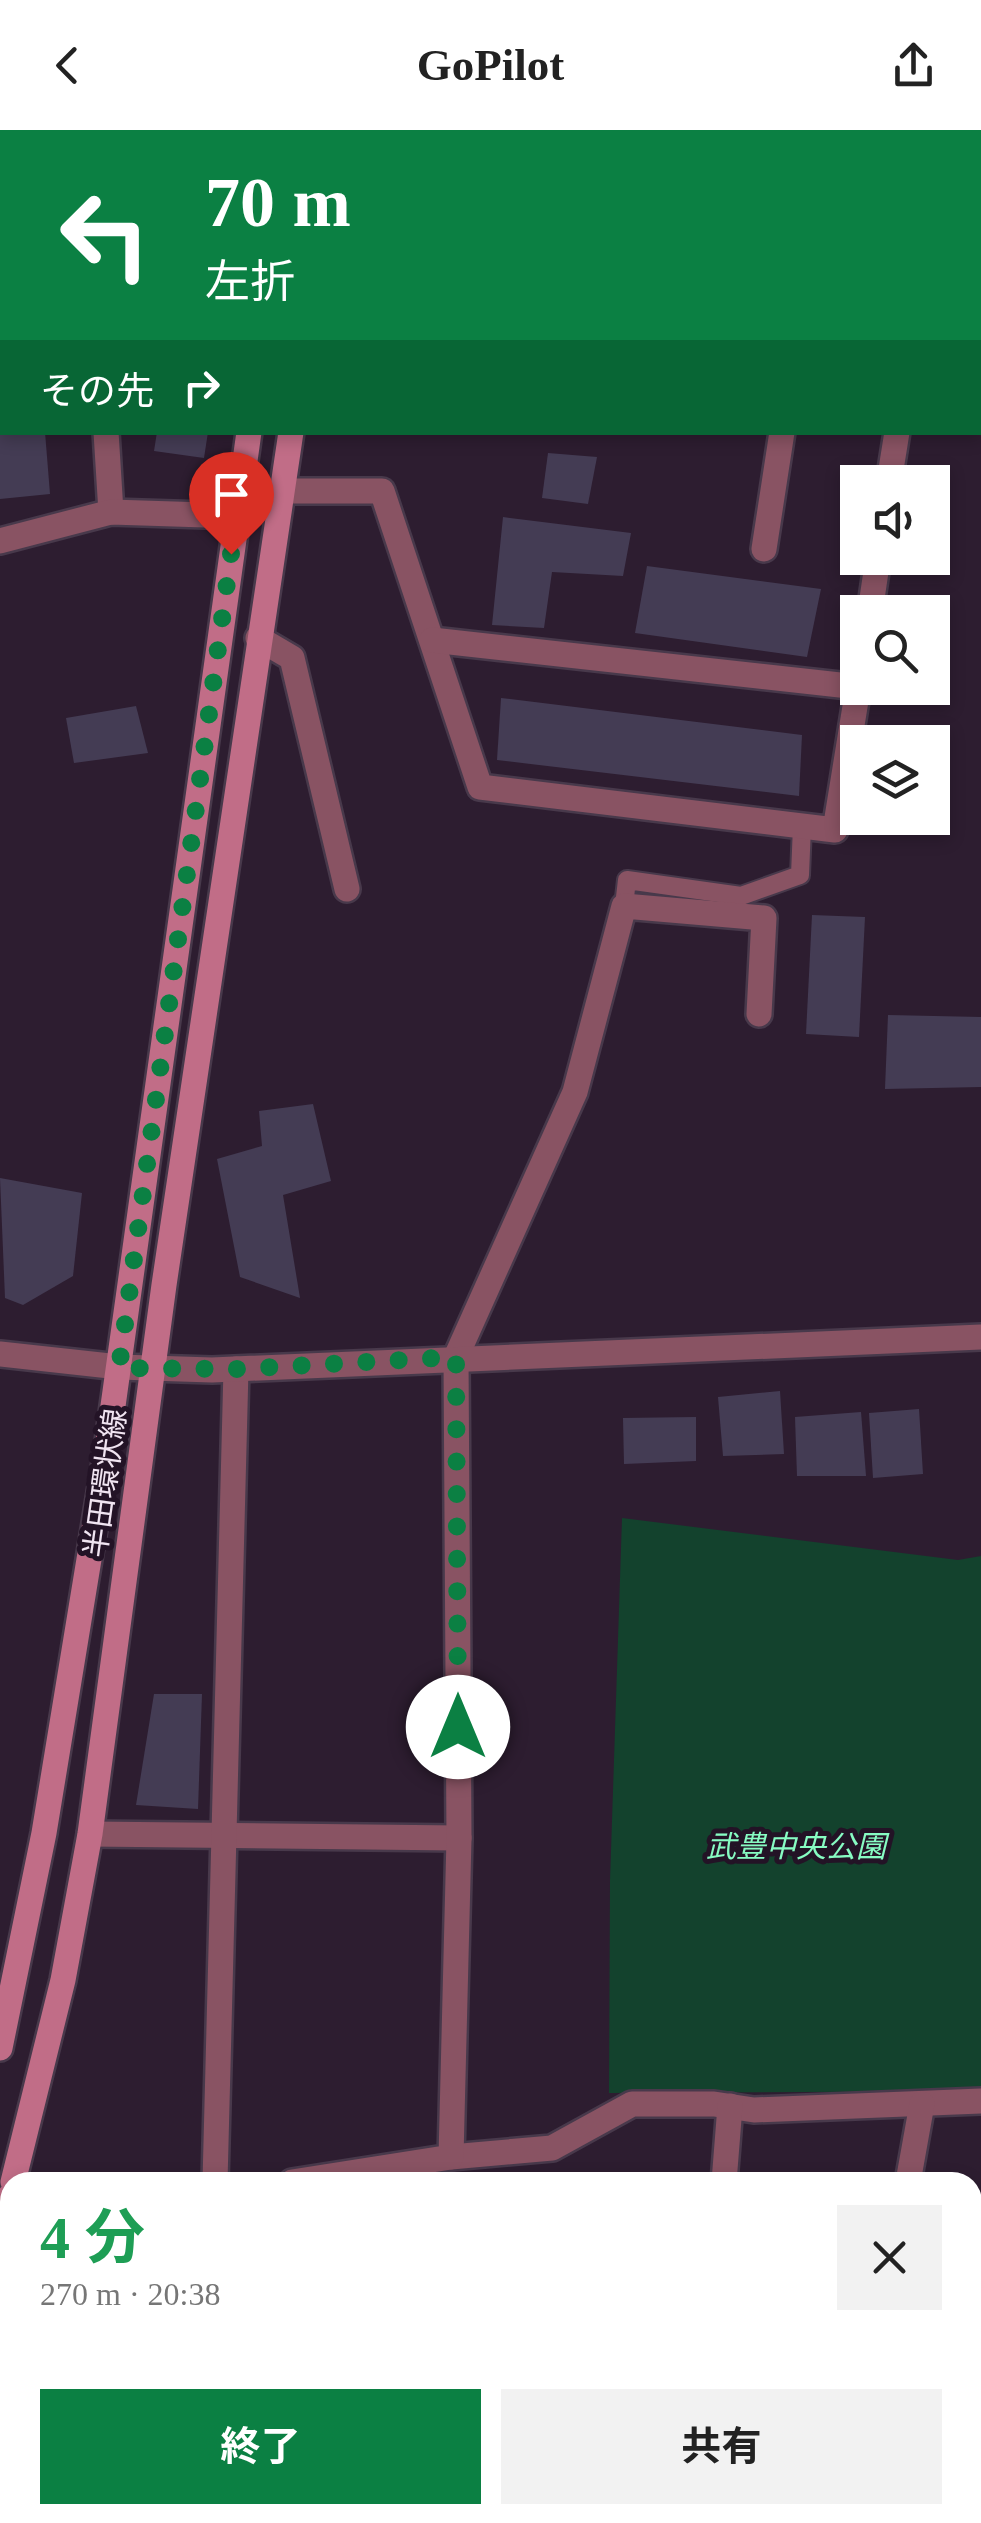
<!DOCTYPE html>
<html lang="ja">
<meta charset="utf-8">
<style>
body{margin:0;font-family:"Times New Roman","Noto Sans JP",serif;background:#f2f2f2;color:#222;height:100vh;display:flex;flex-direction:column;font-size:38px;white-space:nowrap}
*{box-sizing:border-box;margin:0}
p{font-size:32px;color:#767676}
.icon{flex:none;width:55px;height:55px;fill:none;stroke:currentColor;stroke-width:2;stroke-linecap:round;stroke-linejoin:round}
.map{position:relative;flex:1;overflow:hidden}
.sheet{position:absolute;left:0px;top:2042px;width:982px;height:352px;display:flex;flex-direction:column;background:#fff;border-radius:30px 30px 0 0;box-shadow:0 5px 15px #0003}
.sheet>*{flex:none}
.guide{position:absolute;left:0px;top:0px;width:982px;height:305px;box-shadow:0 5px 15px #0003;background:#0b8043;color:#fff;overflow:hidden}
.fabs{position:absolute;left:840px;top:335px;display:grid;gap:20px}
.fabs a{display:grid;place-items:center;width:110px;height:110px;border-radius:0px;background:#fff;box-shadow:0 5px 15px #0003;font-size:50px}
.pin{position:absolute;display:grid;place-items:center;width:85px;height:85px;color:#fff;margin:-102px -42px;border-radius:50% 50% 50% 0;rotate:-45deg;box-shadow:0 0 10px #0007}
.pin .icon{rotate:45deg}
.me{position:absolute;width:110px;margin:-55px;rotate:0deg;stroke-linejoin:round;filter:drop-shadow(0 0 8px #0008)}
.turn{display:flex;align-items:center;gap:35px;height:210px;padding:0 40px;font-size:45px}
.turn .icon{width:130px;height:130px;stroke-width:2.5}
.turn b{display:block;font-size:70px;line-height:85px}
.then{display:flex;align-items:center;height:95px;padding:0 40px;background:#0003;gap:20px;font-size:38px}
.round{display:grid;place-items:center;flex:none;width:105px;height:105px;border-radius:0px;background:#f2f2f2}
.summary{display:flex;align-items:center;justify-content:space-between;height:170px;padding:0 40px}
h1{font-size:60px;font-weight:700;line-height:75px;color:#1e9e55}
.cta{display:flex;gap:20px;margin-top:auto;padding:20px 40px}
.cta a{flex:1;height:115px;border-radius:0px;background:#0b8043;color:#fff;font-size:40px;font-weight:700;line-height:115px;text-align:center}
.cta a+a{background:#f2f2f2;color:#222}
header{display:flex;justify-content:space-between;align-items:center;height:130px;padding:0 40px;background:#fff;font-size:45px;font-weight:700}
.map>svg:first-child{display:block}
.green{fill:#13422d}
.building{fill:#443c54}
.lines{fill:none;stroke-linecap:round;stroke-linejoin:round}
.service-casing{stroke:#48394b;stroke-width:22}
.minor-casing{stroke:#48394b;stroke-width:30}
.tertiary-casing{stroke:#48394b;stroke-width:30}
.secondary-casing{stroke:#48394b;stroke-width:30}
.service{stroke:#895363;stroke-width:18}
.minor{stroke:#895363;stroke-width:25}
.tertiary{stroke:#895363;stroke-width:25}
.secondary{stroke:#c16d87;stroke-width:25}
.route{stroke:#0b8043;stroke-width:18;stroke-dasharray:0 32.4}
.labels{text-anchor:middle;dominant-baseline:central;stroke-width:10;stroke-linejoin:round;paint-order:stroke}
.street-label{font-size:30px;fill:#f0e4f1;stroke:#231326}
.park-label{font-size:30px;font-style:italic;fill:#87fcc3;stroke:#231326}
</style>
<header><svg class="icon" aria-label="back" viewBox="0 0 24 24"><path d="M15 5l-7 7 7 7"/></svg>GoPilot<svg class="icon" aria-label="share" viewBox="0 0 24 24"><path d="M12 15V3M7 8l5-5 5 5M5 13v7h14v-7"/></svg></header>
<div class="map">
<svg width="981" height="2393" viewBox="0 0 981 2393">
<rect width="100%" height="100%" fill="#2d1d30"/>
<polygon class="green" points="622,1388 958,1430 981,1426 981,1961 609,1963 610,1751"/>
<g class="building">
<polygon points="0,302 45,302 50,364 0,369"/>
<polygon points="157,302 208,302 204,328 154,321"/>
<polygon points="548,323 597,327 588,374 542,368"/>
<polygon points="503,387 631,403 623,446 552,442 544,498 492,495"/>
<polygon points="647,436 821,459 807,527 635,503"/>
<polygon points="501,568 802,605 799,666 497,630"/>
<polygon points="136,576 148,623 74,633 66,588"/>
<polygon points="812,785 865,787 859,907 806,904"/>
<polygon points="888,885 981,887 981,957 885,959"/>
<polygon points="313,974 331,1051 283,1065 300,1168 240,1147 217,1029 262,1016 259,981"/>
<polygon points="0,1048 82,1063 73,1146 23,1175 5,1168"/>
<polygon points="780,1261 784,1324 723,1326 718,1267"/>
<polygon points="919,1279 923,1344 873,1348 869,1283"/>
<polygon points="861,1282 866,1346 797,1346 795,1287"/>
<polygon points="696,1287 696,1331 624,1334 623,1288"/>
<polygon points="154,1564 202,1564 198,1679 136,1675"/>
</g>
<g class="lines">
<defs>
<g id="service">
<polyline points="980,58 981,58"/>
<polyline points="624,776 627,750 741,766 800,745 802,696"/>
</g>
<g id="minor">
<polyline points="737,0 754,2"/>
<polyline points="573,2 574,0"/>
<polyline points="979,2 981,0"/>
<polyline points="0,194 2,195"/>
<polyline points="106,302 111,382"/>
<polyline points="889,352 897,302"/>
<polyline points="283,361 382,361 480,657 835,700 858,558"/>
<polyline points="0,411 111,382 237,386"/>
<polyline points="764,419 782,302"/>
<polyline points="870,482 878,428"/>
<polyline points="258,508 292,528 347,759"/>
<polyline points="432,510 858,557"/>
<polyline points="90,1704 459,1708"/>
<polyline points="451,2027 552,2018 632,1974 714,1974 754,1980 981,1971"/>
<polyline points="215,2052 236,1239"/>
<polyline points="292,2052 451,2027 459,1708 456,1227 575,962 624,776 764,788 759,884"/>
<polyline points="724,2052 730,1976"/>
<polyline points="908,2052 922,1974"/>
<polyline points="972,2264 981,2262"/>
<polyline points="112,2385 113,2393"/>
<polyline points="709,2385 713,2393"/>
<polyline points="318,2393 384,2385"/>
</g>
<polyline id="tertiary" points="0,1224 119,1237 212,1240 981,1207"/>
<g id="secondary">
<polyline points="293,2 294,0"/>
<polyline points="336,2 336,0"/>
<polyline points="0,1918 44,1703 106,1326 249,302"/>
<polyline points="13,2052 63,1850 90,1704 164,1155 291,302"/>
<polyline points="0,2107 10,2066"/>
</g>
</defs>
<use href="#service" class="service-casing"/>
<use href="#minor" class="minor-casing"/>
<use href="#tertiary" class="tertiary-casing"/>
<use href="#secondary" class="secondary-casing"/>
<use href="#service" class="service"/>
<use href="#minor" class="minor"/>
<use href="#tertiary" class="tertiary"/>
<use href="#secondary" class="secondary"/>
</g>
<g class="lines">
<polyline class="route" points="231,424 119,1238 236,1239 456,1227 458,1597"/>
</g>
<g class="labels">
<g class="street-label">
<text transform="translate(105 1353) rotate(-82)">半田環状線</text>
</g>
<g class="park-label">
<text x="796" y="1716">武豊中央公園</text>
</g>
</g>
</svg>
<div class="fabs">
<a><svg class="icon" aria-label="sound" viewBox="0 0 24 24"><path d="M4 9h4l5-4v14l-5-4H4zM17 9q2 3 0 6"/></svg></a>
<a><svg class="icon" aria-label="search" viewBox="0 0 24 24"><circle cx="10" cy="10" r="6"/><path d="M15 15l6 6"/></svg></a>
<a><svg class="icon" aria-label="layers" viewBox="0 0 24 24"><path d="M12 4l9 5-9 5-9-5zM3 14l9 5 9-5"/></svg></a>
</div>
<div class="pin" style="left:231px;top:424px;background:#d93025"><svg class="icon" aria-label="arrive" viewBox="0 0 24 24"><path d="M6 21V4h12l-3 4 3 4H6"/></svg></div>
<svg class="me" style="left:458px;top:1597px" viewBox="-20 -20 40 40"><circle r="19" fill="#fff"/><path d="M0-13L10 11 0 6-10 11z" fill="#0b8043"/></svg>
<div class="guide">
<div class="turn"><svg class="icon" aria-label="left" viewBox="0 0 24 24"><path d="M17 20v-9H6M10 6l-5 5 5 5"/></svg><div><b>70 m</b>左折</div></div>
<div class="then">その先<svg class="icon" aria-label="right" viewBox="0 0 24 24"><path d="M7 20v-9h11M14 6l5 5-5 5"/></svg></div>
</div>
<section class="sheet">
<div class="summary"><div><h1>4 分</h1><p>270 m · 20:38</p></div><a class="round"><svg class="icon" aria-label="close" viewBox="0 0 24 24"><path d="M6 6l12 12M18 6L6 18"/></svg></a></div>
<div class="cta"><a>終了</a><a>共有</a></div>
</section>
</div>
